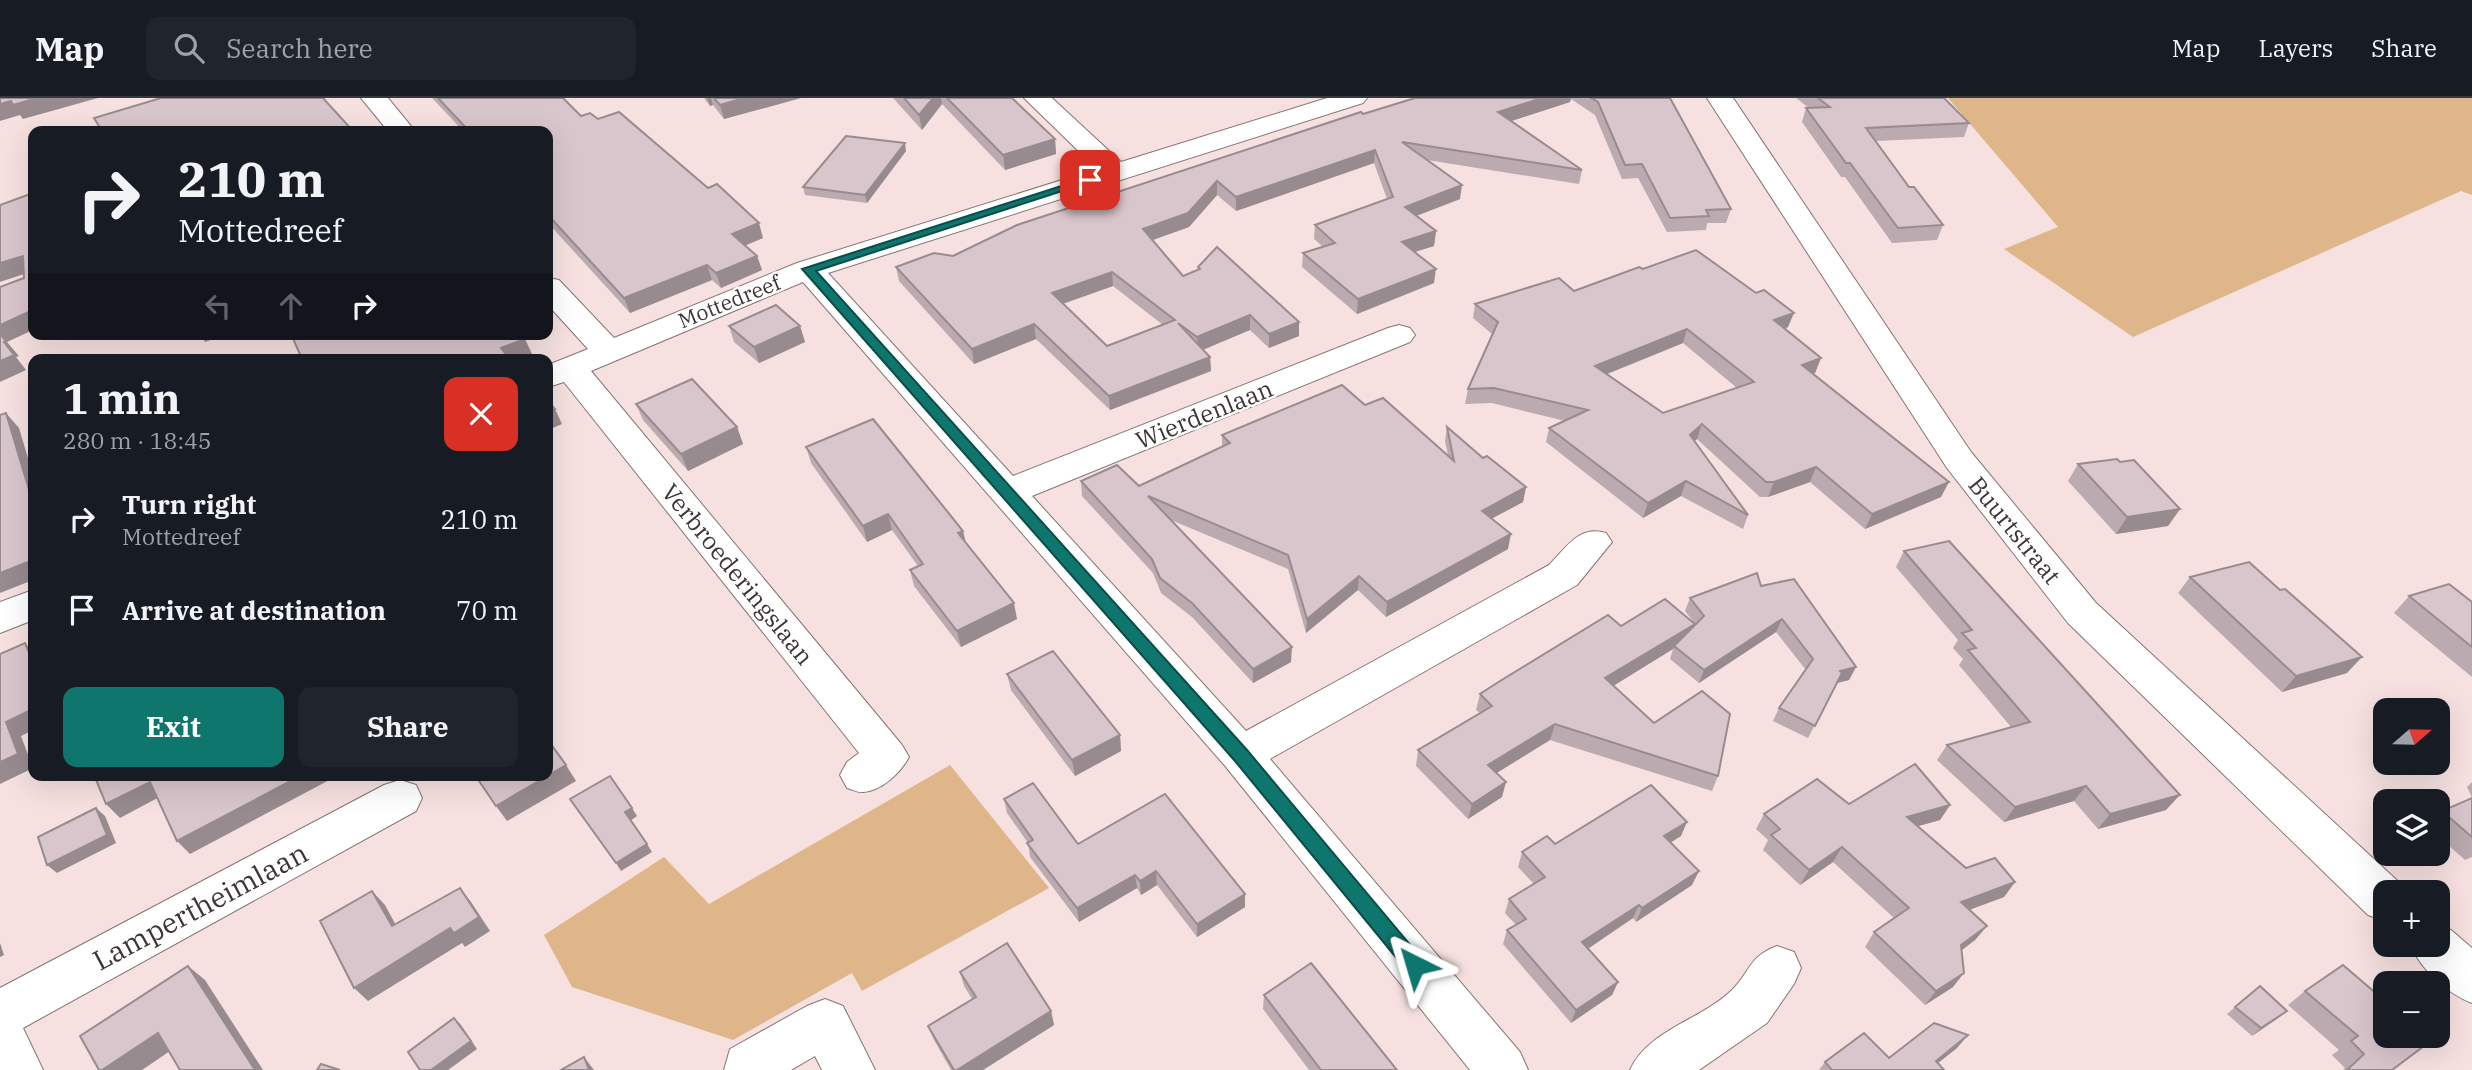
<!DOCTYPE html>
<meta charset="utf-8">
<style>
body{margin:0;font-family:"IBM Plex Serif",serif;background:#20242c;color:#f1f3f6;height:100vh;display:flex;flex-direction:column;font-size:26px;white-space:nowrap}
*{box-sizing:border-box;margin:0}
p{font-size:23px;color:#9ea1a6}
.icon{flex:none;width:38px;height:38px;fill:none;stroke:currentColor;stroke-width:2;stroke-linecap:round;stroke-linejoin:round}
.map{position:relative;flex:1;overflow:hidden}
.details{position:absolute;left:28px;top:256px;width:525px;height:427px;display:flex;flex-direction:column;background:#171b24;border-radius:14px;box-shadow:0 7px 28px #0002}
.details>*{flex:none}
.top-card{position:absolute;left:28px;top:28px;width:525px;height:214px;border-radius:14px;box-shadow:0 7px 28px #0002;background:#171b24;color:#f1f3f6;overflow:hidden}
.needle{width:46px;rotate:70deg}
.fabs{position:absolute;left:2373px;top:600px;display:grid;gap:14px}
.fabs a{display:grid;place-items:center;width:77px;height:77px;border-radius:14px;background:#171b24;box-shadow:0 7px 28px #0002;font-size:35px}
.pin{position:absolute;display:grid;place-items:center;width:60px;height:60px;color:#fff;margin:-30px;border-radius:14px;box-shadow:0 4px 10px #0006}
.me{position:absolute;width:77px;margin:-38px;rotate:320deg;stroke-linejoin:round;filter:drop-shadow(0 0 5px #0008)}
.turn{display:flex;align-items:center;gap:24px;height:147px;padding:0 35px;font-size:32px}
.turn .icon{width:91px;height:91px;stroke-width:2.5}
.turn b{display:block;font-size:49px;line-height:60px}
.lanes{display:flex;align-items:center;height:66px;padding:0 35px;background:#0003;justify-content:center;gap:35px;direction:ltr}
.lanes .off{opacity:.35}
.round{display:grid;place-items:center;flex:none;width:74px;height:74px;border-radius:14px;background:#20242c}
.summary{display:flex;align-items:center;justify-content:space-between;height:119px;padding:0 35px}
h1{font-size:42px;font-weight:800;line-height:52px}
.cta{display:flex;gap:14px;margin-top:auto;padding:14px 35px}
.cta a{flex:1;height:80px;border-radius:14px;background:#0f766e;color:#fff;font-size:28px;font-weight:800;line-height:80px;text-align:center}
.cta a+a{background:#20242c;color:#f1f3f6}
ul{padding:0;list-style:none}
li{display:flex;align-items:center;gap:21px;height:91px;padding:0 35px}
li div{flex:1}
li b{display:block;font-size:26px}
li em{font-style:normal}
header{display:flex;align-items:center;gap:42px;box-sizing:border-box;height:98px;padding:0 35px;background:#171b24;border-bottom:2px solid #363941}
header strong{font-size:33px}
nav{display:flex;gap:38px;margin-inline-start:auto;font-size:24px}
.search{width:490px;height:63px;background:#20242c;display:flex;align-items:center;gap:18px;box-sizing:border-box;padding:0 24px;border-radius:14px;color:#9ea1a6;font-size:26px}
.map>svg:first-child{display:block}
.green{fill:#deb689}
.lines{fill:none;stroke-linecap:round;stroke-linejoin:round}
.minor-casing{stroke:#867473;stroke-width:2}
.minor{fill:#fff;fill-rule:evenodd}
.wall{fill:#bbaaaf;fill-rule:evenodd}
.shaded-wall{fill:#988b8f}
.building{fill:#d9c6cc;stroke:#988b8f;stroke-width:2;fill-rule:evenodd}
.route{fill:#0f766e;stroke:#0a4d48;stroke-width:2}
.labels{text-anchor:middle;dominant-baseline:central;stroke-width:5;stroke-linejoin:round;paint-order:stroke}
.far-street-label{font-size:21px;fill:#3e3636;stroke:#fff}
.street-label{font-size:24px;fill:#3e3636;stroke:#fff}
.near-street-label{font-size:28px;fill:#3e3636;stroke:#fff}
</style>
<header>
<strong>Map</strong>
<div class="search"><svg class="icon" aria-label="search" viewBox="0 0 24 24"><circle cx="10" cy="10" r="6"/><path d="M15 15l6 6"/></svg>Search here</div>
<nav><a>Map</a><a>Layers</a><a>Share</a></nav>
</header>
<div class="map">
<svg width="2472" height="972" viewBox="0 0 2472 972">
<rect width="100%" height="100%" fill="#f6e1e0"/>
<g class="green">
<polygon points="1948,0 2472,0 2472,97 2461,93 2133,239 2004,151 2058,129"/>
<polygon points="950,667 1049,790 862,893 852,875 733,942 572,889 544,837 664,759 709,806"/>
</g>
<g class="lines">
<defs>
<g id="minor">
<polygon points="361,0 388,0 415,33 388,33"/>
<path d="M1024,0H1052L1121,64L1327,0H1367L1363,5L828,175L1013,378L1388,230L1399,227L1410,230L1415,237L1410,244L1032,398L1246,633L1549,467C1567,449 1579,427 1606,435L1612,444L1577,487L1270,661L1520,954L1528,972H1470L1226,669L803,184L591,273L902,647L909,659C901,674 882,693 863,694C858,695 852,691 847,690L840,677L847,664L859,655L564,284L548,289V267L588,251L548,207V180L559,182L614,240L797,165L1097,71Z"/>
<polygon points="1707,0 1733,0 1971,354 2096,505 2402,787 2405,794 2385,794 2385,823 2368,817 2068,525 1947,370"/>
<polygon points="33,492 33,522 0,535 0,504"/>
<polygon points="400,682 416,687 422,700 416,713 23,930 43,972 0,972 0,890 384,687"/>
<path d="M2438,827L2451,832L2472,850V905C2446,895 2422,872 2410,847H2438Z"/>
<path d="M1777,848L1794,854L1801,870L1794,886L1767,925L1699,972H1630C1648,932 1701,922 1732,892C1751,873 1748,859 1777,848Z"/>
<polygon points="825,901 843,908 875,972 822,972 815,958 791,972 724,972 730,951 807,908"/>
</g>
</defs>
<use href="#minor" class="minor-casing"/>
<use href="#minor" class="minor"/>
</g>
<g class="wall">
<polygon points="432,0 563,0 581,18 598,21 763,140 745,147 757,158 762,172 721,190 712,182 630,215 548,125 548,33 463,33"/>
<polygon points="704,0 801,0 724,21 713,7 710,8"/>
<polygon points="893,0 1012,0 1055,41 1056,56 1005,72 942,6 922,32"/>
<path d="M1415,0H1670L1731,111L1726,125H1707L1706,132L1667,134L1638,80L1622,81L1595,17L1571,1L1570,4L1511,23L1582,72L1579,86L1427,62L1460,101L1416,118L1436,133L1434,148L1415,154L1434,185L1357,216L1302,169L1303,155L1323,149L1314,141L1315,127L1387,101L1374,65L1236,113L1217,97L1189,129L1153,142L1183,178L1198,172V169L1299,238L1269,250L1250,232L1203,251L1210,259L1211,273L1110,312L1036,241L974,266L899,183L896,169L953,158L1363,16ZM1113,188L1163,227L1107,248L1063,206Z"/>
<polygon points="1796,0 1944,0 1969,25 1964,39 1876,43 1909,89 1943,127 1937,142 1892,145 1845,79 1841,79 1802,24 1806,10 1809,10"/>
<polygon points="906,53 867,105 805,97 803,89"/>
<path d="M1643,171L1788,229L1785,231L1821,260L1815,275L1813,276L1941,399L1865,431L1810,384L1768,399H1760L1697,341L1694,343L1748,417L1743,431L1681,398L1643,420L1546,344L1549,330L1565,323L1492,305L1465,306L1468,291L1492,236L1473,220L1475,206L1574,193ZM1683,245L1737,290L1663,315L1607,276Z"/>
<polygon points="729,228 800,228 805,244 759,265 734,244"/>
<polygon points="636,306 737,329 743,346 688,373 643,322"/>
<polygon points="1365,307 1448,357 1445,343 1447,329 1483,360 1526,389 1523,404 1492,420 1508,451 1386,519 1358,492 1306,535 1288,471 1171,422 1291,564 1253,585 1192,519 1161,495 1153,475 1082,398 1081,383 1139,388 1222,349 1222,337"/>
<polygon points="806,349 966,445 1017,521 961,549 914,488 910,472 918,468 892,432 867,444 811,365"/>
<polygon points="2078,366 2180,411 2168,428 2116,436 2068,383"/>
<polygon points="1904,453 2166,712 2098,731 2074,703 2004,724 1937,662 1947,647 2011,629 1959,567 1963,561 1953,550 1958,542 1896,469"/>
<polygon points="2190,479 2347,575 2282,594 2178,495"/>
<polygon points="1761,488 1856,569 1849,582 1837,585 1808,640 1773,623 1779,610 1806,572 1776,534 1699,585 1670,561 1673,551 1613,588 1654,625 1718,678 1712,693 1550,642 1497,675 1502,699 1468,721 1416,668 1418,652 1480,615 1476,612 1480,596 1621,528 1694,529 1696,527 1685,513 1690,500"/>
<polygon points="2409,498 2472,504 2472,579 2394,515"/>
<polygon points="1007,576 1120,637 1121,653 1075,678 1011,592"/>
<polygon points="2472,684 2472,700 2467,689"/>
<polygon points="2472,700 2472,759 2465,762 2438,738 2438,717 2442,713"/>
<polygon points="1004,701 1078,746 1245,796 1245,809 1197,839 1157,787 1141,797 1137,790 1079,824 1030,759 1028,745 1007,715"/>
<polygon points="1849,706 1950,707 1940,722 1918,728 1966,770 2015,784 2004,799 1969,812 1987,828 1975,842 1962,852 1953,889 1925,907 1865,849 1874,834 1894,820 1833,764 1800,787 1763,752 1768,742 1756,731 1764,716"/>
<polygon points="1681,738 1670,745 1692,787 1636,824 1633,820 1588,851 1618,884 1612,897 1571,925 1503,846 1507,832 1516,827 1505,815 1509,801 1534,786 1518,769 1522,754 1555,746"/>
<polygon points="2343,867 2392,972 2343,972 2345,970 2332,957 2339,952 2288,907 2305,893"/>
<polygon points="960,874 1051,913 1054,927 983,972 951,972 934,942 928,928 972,901 964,888"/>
<polygon points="2260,888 2278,920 2252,938 2227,916"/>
<polygon points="1264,897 1397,972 1309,972 1263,911"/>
<polygon points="1957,950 1938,965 1945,972 1819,972 1825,964 1889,960"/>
</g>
<g class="shaded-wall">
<polygon points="37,0 98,0 23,21 20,17 0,23 0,6 11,3"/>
<polygon points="707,0 711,0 713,7 710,8"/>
<polygon points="744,0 801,0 724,21 720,7"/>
<polygon points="933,0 941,0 942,6 922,32 919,17"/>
<polygon points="1542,0 1571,0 1570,4 1496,28 1498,14"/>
<polygon points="1055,41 1056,56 1005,72 1003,57"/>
<polygon points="905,45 906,53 867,105 865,97"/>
<polygon points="1375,52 1374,65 1236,113 1236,99"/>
<polygon points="1217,83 1217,97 1189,129 1144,145 1143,131"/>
<polygon points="1462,87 1460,101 1403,123 1405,109"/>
<polygon points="759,125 763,140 737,151 732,136"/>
<polygon points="1436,133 1434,148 1401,158 1402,144"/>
<polygon points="23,158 33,173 0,184 0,165"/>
<polygon points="757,158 762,172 721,190 716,175"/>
<polygon points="707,167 712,182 630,215 624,200"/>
<polygon points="1436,171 1434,185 1357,216 1358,201"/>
<polygon points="1112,174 1113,188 1053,209 1052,195"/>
<polygon points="33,212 33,232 7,244 19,258 16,259 26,272 0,284 0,263 4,244 0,237 0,227"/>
<polygon points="1794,215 1788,229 1769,236 1774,222"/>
<polygon points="1250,217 1250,232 1198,254 1197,239"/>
<polygon points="1299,224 1299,238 1269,250 1269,236"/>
<polygon points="1034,226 1036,241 974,266 972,251"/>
<polygon points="800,228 805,244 759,265 754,249"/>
<polygon points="1687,231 1683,245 1592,282 1595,268"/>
<polygon points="200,236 228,236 205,244"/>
<polygon points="525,241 532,256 520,261 506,261 501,250"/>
<polygon points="1210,259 1211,273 1110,312 1109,298"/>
<polygon points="1821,260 1815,275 1797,281 1802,267"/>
<polygon points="555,311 562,326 548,332 548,314"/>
<polygon points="6,315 19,330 33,377 33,405"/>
<polygon points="1702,326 1697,341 1685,352 1690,337"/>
<polygon points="737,329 743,346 688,373 681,356"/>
<polygon points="1816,369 1810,384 1768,399 1774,384"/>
<polygon points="1686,383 1681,398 1643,420 1648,405"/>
<polygon points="1949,384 1941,399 1865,431 1872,416"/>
<polygon points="1526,389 1523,404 1480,427 1482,413"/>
<polygon points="2180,411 2168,428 2116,436 2127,419"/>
<polygon points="888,416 892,432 867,444 863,428"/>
<polygon points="963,433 967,449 958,435"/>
<polygon points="1511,436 1508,451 1386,519 1387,504"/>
<polygon points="33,462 33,482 0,495 0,475"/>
<polygon points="1359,478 1358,492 1306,535 1307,521"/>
<polygon points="1014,505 1017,521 961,549 957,533"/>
<polygon points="1782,521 1776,534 1699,585 1704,572"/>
<polygon points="1695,526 1689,542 1674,548 1673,551 1600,596 1605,580"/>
<polygon points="25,545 33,553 33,564"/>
<polygon points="1292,549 1291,564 1253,585 1253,571"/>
<polygon points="2362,559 2347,575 2282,594 2296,578"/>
<polygon points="1856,569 1849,582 1837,585 1808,640 1837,585 1840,573"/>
<polygon points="33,611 33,632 21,638 33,670 0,686 0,664 6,624"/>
<polygon points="1555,626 1550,642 1485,682 1488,667"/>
<polygon points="1120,637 1121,653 1075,678 1072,662"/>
<polygon points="566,667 576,683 507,723 496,708"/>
<polygon points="302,677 334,677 335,679 190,756 177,743"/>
<polygon points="150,684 163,697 120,720 106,706"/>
<polygon points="1506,684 1502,699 1468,721 1472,706"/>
<polygon points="2086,688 2074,703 2004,724 2015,709"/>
<polygon points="2180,697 2166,712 2098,731 2110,716"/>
<polygon points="1950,707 1940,722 1897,734 1907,719"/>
<polygon points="96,710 105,718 116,745 57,775 47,767"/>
<polygon points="632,710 637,718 630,723 625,714"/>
<polygon points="1687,724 1681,738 1658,752 1664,738"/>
<polygon points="647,746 652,754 621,773 616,765"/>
<polygon points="1842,749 1833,764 1800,787 1809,772"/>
<polygon points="1156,773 1157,787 1141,797 1140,783"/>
<polygon points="1699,773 1692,787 1636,824 1642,810"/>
<polygon points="1135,777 1137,790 1079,824 1077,810"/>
<polygon points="2015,784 2004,799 1950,819 1961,804"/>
<polygon points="460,790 471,804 490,833 465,849 462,845 368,903 354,890 450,830"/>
<polygon points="372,793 385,807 404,842 392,828"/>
<polygon points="1245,796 1245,809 1197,839 1197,826"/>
<polygon points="1639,807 1633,820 1577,858 1582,844"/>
<polygon points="1987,828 1975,842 1950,861 1961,847"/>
<polygon points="0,845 4,857 0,859"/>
<polygon points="188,868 205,882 263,972 255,972"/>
<polygon points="1964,875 1953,889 1925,907 1936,893"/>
<polygon points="1618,884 1612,897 1571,925 1576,912"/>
<polygon points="1051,913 1054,927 983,972 957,972"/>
<polygon points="2287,913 2278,920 2252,938 2261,930"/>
<polygon points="454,920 461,927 477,951 448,972 431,972"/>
<polygon points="158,935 176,949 142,972 102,972"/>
<polygon points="1968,937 1957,950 1929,972 1936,963"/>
<polygon points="584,959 594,972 589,972"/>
</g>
<g class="building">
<polygon points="0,0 37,0 13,7 11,3 0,6"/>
<polygon points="161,0 323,0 353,33 102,33 94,20"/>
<polygon points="438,0 563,0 581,18 590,15 598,21 619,14 708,90 717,86 759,125 732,136 757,158 716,175 707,167 624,200 548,117 548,33 469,33"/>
<polygon points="714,0 744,0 720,7"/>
<polygon points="904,0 933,0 919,17"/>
<polygon points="947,0 1012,0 1055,41 1003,57"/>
<path d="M1415,0H1542L1498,14L1582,72L1402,44L1462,87L1405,109L1436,133L1402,144L1436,171L1358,201L1303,155L1335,145L1315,127L1393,99L1375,52L1236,99L1217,83L1188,115L1143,131L1183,178L1200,171L1198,169L1217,149L1299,224L1269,236L1250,217L1197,239L1178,225L1210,259L1109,298L1034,226L972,251L896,169L934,155L953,158L1017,127L1361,14L1363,16ZM1112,174L1175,222L1107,248L1052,195Z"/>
<polygon points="1591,0 1670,0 1731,111 1706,112 1709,118 1670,120 1642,66 1625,67 1598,4"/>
<polygon points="1818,0 1944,0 1969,25 1866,30 1909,89 1914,89 1943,127 1898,130 1850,65 1846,65 1806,10 1830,9"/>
<polygon points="846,38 905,45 865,97 803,89"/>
<polygon points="33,95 33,212 0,227 0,189 24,180 23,158 0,165 0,107"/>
<path d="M1696,152L1756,195L1764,192L1794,215L1774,222L1821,260L1802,267L1949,384L1872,416L1816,369L1774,384H1766L1702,326L1690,337L1748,417L1686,383L1648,405L1549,330L1588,312L1494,290L1468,291L1498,224L1475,206L1559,180L1574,193L1639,169L1643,171ZM1687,231L1754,284L1663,315L1595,268Z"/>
<polygon points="776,207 800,228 754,249 729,228"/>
<polygon points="0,236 6,243 4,244 14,257 0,263"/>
<polygon points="291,236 521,236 525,241 501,250 510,261 302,261"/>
<polygon points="692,281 737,329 681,356 636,306"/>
<polygon points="1342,287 1365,307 1383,300 1454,363 1447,329 1483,360 1487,358 1526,389 1482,413 1511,436 1387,504 1359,478 1307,521 1288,457 1148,398 1292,549 1253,571 1192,505 1160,480 1152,461 1081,383 1117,367 1139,388 1230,345 1222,337"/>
<polygon points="548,303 555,311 548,314"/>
<polygon points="6,315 33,405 33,462 0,475 0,317"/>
<polygon points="873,321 963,433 958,435 1014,505 957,533 910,472 923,466 888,416 863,428 806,349"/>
<polygon points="2117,361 2120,364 2134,362 2180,411 2127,419 2078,366"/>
<polygon points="1949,443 2180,697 2110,716 2086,688 2015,709 1947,647 2030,624 1968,552 1976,550 1962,535 1972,532 1904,453"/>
<polygon points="2249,464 2280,492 2285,491 2362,559 2296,578 2190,479"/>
<polygon points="1757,475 1761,488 1794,481 1856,569 1840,573 1842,575 1815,628 1779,610 1813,561 1782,521 1704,572 1674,548 1704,518 1690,500"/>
<polygon points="2449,486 2472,504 2472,549 2409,498"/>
<polygon points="1665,501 1695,526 1605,580 1654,625 1702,593 1730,616 1718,678 1555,626 1488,667 1506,684 1472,706 1418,652 1492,608 1480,596 1500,583 1608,517 1621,528"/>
<polygon points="25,545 33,564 33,611 6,624 18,656 0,664 0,556"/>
<polygon points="1053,553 1120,637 1072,662 1007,576"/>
<polygon points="548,642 566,667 496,708 475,677 548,677"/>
<polygon points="1915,666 1950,707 1907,719 1966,770 1995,760 2015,784 1961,804 1987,828 1961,847 1964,875 1936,893 1874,834 1909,810 1842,749 1809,772 1771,737 1780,731 1764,716 1817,681 1849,706"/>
<polygon points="94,677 302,677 177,743 150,684 106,706"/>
<polygon points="610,678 632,710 625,714 647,746 616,765 570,701"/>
<polygon points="1033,685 1078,746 1165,696 1245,796 1197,826 1156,773 1140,783 1135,777 1077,810 1027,745 1033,742 1004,701"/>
<polygon points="1651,687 1687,724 1664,738 1699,773 1642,810 1639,807 1582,844 1618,884 1576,912 1507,832 1526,821 1509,801 1545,779 1522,754 1547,738 1555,746"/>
<polygon points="2472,700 2472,739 2442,713"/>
<polygon points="96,710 107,737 47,767 38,739"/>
<polygon points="460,790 479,819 454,835 450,830 354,890 320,823 372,793 392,828"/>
<polygon points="1007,845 1051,913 957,972 954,972 928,928 976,899 960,874"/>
<polygon points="1311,865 1397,972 1321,972 1264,897"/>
<polygon points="2343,867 2385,903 2385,938 2427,938 2432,942 2392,972 2347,972 2364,956 2351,943 2358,938 2305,893"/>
<polygon points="188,868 255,972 180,972 158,935 102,972 99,972 80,938"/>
<polygon points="2260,888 2287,913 2261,930 2235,909"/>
<polygon points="454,920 471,943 431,972 420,972 408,954"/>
<polygon points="1934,925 1968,937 1936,963 1944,972 1832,972 1825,964 1864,935 1889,960"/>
<polygon points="584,959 589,972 561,972"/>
<polygon points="321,966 340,972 317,972"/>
</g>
<polygon class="route" points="1086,80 1096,82 816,173 1247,652 1422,861 1425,867 1422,874 1415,876 1408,874 1235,663 802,171"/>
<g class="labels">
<g class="far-street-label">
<text transform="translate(729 203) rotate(-22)">Mottedreef</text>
</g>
<g class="street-label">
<text transform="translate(1204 316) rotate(-22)">Wierdenlaan</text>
<text transform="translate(2015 432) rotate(51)">Buurtstraat</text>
<text transform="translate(738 476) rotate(51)">Verbroederingslaan</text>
</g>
<g class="near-street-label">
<text transform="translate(200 808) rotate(-28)">Lampertheimlaan</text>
</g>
</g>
</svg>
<div class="fabs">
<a><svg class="needle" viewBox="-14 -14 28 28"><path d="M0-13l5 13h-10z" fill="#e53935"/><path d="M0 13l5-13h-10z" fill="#9ea1a6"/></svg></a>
<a><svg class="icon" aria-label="layers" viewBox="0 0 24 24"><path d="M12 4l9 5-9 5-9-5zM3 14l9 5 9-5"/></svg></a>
<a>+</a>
<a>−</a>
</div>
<div class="pin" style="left:1090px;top:82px;background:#d93025"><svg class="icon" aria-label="arrive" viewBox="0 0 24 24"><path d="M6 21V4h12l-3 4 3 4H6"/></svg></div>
<svg class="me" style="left:1415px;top:867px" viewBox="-20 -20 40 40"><path d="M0-17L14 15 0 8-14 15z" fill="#0f766e" stroke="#fff" stroke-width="4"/></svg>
<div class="top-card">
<div class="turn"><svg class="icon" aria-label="right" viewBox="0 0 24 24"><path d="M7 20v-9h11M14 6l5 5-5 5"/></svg><div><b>210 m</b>Mottedreef</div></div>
<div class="lanes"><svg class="icon off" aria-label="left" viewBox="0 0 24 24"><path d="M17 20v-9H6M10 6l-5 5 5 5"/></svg><svg class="icon off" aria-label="ahead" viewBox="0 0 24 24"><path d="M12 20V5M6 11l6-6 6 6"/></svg><svg class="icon" aria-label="right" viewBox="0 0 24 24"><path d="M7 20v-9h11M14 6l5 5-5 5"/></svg></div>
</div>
<section class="details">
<div class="summary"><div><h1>1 min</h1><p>280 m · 18:45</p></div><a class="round" style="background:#d93025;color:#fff"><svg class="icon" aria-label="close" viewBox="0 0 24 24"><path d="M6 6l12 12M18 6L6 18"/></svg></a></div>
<ul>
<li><svg class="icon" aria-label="right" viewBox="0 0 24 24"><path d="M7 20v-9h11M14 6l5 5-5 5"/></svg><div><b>Turn right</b><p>Mottedreef</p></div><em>210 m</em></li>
<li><svg class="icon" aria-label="arrive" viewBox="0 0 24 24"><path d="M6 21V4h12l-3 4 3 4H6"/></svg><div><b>Arrive at destination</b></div><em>70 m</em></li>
</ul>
<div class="cta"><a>Exit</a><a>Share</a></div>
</section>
</div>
